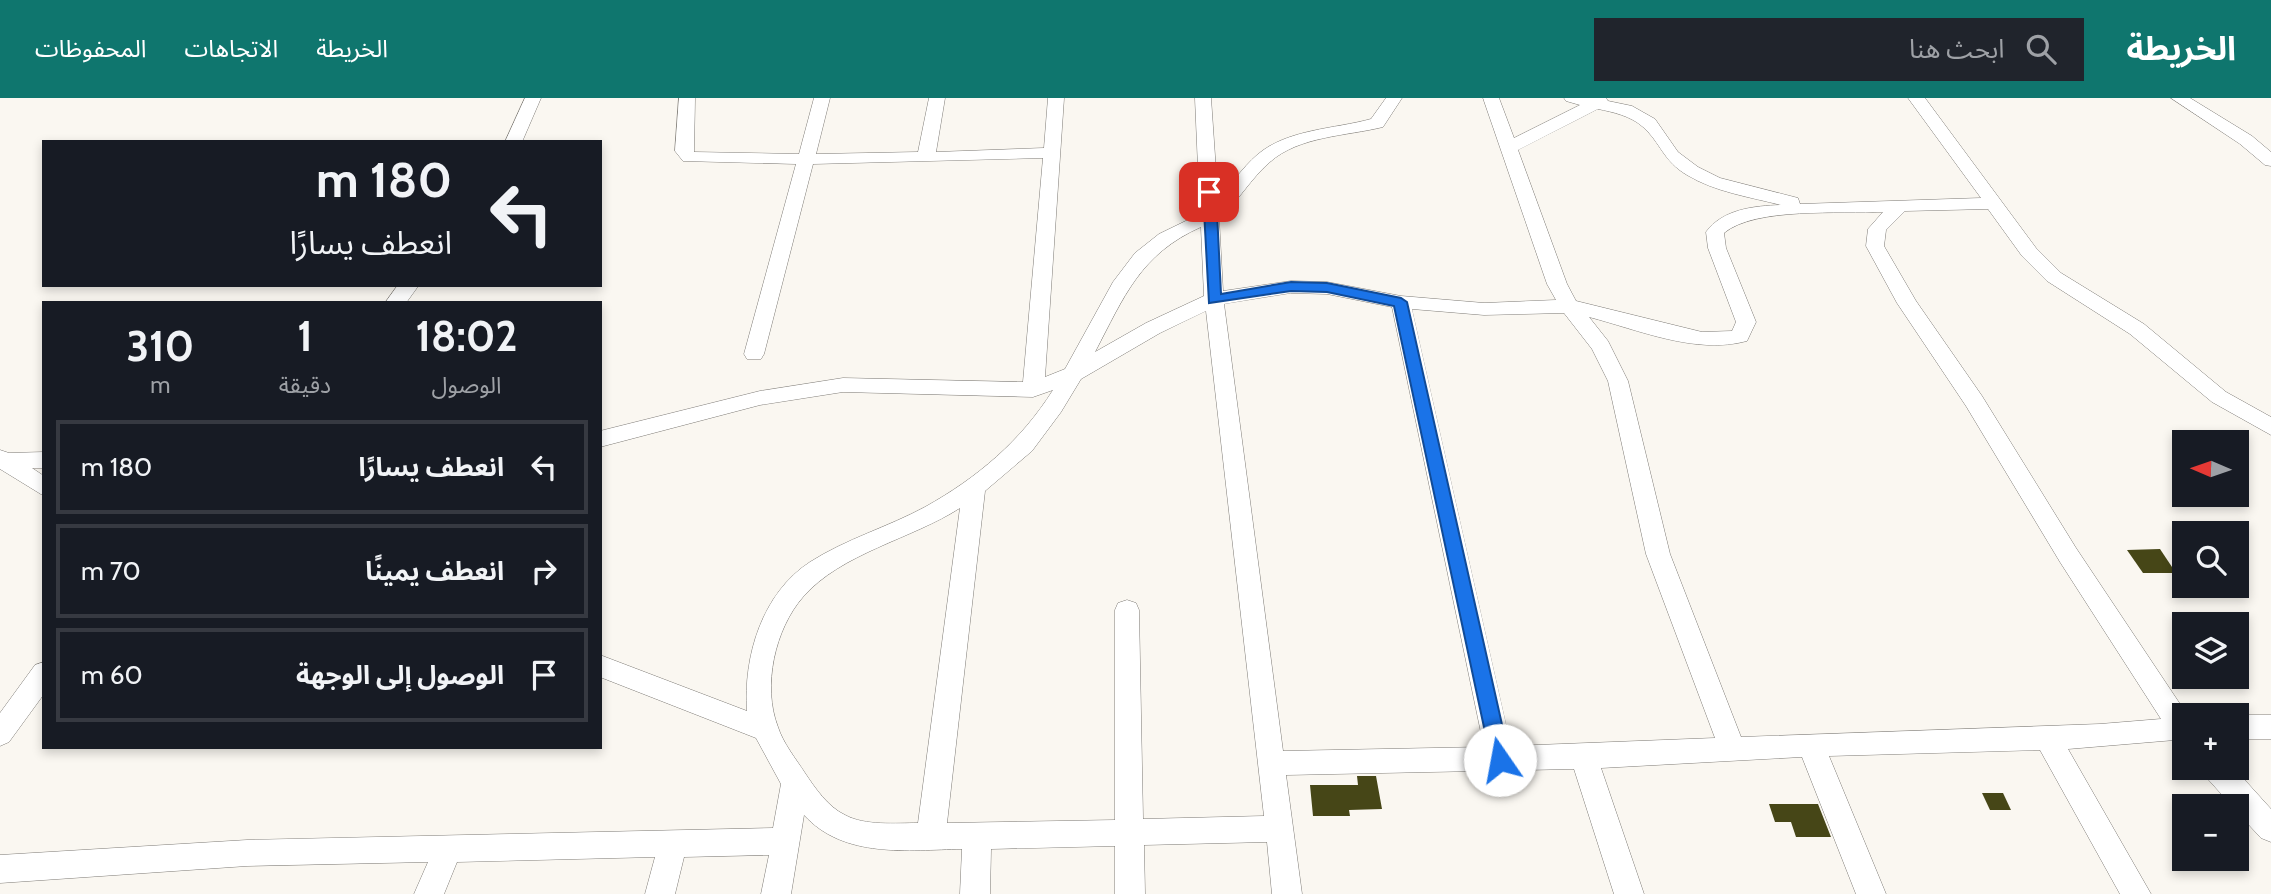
<!DOCTYPE html>
<html lang="ar">
<meta charset="utf-8">
<style>
body{margin:0;font-family:Cabin,"Noto Sans Arabic",sans-serif;background:#20242c;color:#f1f3f6;direction:rtl;height:100vh;display:flex;flex-direction:column;font-size:26px;white-space:nowrap}
*{box-sizing:border-box;margin:0}
p{font-size:23px;color:#9ea1a6}
.icon{flex:none;width:38px;height:38px;fill:none;stroke:currentColor;stroke-width:2;stroke-linecap:round;stroke-linejoin:round}
.map{position:relative;flex:1;overflow:hidden;direction:ltr}
.drawer{position:absolute;left:42px;top:203px;width:560px;height:448px;display:flex;flex-direction:column;background:#171b24;border-radius:0px;box-shadow:0 4px 10px #0003;direction:rtl}
.drawer>*{flex:none}
.banner{position:absolute;left:42px;top:42px;width:560px;height:147px;border-radius:0px;box-shadow:0 4px 10px #0003;direction:rtl;background:#171b24;color:#f1f3f6;overflow:hidden}
.needle{width:46px;rotate:272deg}
.buttons{position:absolute;left:2172px;top:332px;display:grid;gap:14px}
.buttons a{display:grid;place-items:center;width:77px;height:77px;border-radius:0px;background:#171b24;box-shadow:0 4px 10px #0003;font-size:35px}
.pin{position:absolute;display:grid;place-items:center;width:60px;height:60px;color:#fff;margin:-30px;border-radius:14px;box-shadow:0 4px 10px #0006}
.me{position:absolute;width:77px;margin:-38px;rotate:348deg;stroke-linejoin:round;filter:drop-shadow(0 0 5px #0008)}
.turn{display:flex;align-items:center;gap:24px;height:147px;padding:0 35px;font-size:32px}
.turn .icon{width:91px;height:91px;stroke-width:2.5}
.turn b{display:block;font-size:49px;line-height:60px}
.eta{display:flex;justify-content:space-evenly;align-items:center;height:119px;text-align:center}
.eta b{font-size:42px;font-weight:800;line-height:49px}
ul{padding:0;list-style:none}
li{display:flex;align-items:center;gap:21px;height:94px;margin:0 14px 10px;padding:0 21px;border:4px solid #363941;border-radius:0px}
li div{flex:1}
li b{display:block;font-size:26px}
li em{font-style:normal}
header{display:flex;align-items:center;gap:42px;box-sizing:border-box;height:98px;padding:0 35px;background:#0f766e;color:#fff}
header strong{font-size:33px}
nav{display:flex;gap:38px;margin-inline-start:auto;font-size:24px}
.search{width:490px;height:63px;background:#20242c;display:flex;align-items:center;gap:18px;box-sizing:border-box;padding:0 24px;border-radius:0px;color:#9ea1a6;font-size:26px}
.map>svg:first-child{display:block}
.building{fill:#464617}
.lines{fill:none;stroke-linecap:round;stroke-linejoin:round}
.minor-casing{stroke:#7e7b76;stroke-width:1}
.minor{fill:#fff;fill-rule:evenodd}
.route{fill:#1a73e8;stroke:#114b97;stroke-width:2}
</style>
<header>
<strong>الخريطة</strong>
<div class="search"><svg class="icon" aria-label="search" viewBox="0 0 24 24"><circle cx="10" cy="10" r="6"/><path d="M15 15l6 6"/></svg>ابحث هنا</div>
<nav><a>الخريطة</a><a>الاتجاهات</a><a>المحفوظات</a></nav>
</header>
<div class="map">
<svg width="2271" height="796" viewBox="0 0 2271 796">
<rect width="100%" height="100%" fill="#faf7f1"/>
<g class="building">
<polygon points="2160,451 2176,475 2143,475 2127,452"/>
<polygon points="1357,678 1376,678 1382,711 1349,712 1350,718 1313,718 1310,687 1358,687"/>
<polygon points="1982,695 2003,695 2011,712 1990,712"/>
<polygon points="1769,706 1818,706 1831,739 1796,739 1791,724 1775,724"/>
</g>
<g class="lines">
<defs>
<g id="minor">
<polygon points="525,0 541,0 522,44 505,44"/>
<path d="M679,0H695L694,54L799,56L814,0H830L816,56L918,54L929,0H945L936,54L1044,50L1048,0H1064L1045,279L1065,271L1113,184L1135,155L1159,136L1200,116L1195,0H1211L1218,102C1231,87 1242,70 1257,57C1287,31 1335,31 1371,21L1386,0H1402L1383,29C1347,38 1299,38 1270,64C1251,80 1238,104 1219,120L1223,193L1291,183L1327,184L1401,198L1484,205L1556,202L1547,186L1483,0H1499L1514,40L1580,7L1566,3L1564,0H1606L1608,3L1632,8L1655,21L1678,54L1698,69L1720,80L1798,100L1800,106L1981,100L1908,0H1925L2036,150L2061,175L2144,226L2226,294L2271,319V337L2212,304L2130,236L2047,183L2022,158L1988,111L1905,113L1886,132L1884,148L1916,203L1982,298L2076,450L2188,618H2184V646L2175,642L2068,651L2151,796H2120L2040,652L1829,658L1886,796H1856L1802,659L1601,670L1644,796H1614L1574,671L1286,677L1302,796H1272L1267,744L1144,747L1145,796H1115V748L991,751L990,796H960L962,751C908,752 844,761 804,717L791,796H761L769,757L684,759L675,796H645L655,759L457,764L444,796H414L428,764L247,768L0,785V757L247,742L773,730L781,686L756,640L600,579V557L747,613C743,559 762,495 810,464C846,441 888,429 925,409C977,380 1021,343 1053,292L1033,299L843,294L760,307L600,349V333L760,293L843,280L1023,284L1043,60L813,66L764,256L761,261H747L744,256L796,66L683,63L675,53ZM1598,11C1613,14 1631,18 1643,29C1661,45 1663,63 1687,77C1715,94 1750,99 1781,107C1754,108 1723,111 1706,134L1708,150L1736,224L1732,233L1702,234L1576,203L1567,186L1518,52ZM1883,114L1868,131L1866,148L1897,205L1966,308L2060,464L2161,621L2100,626L1741,639L1670,456L1628,283L1608,243L1589,219C1639,232 1696,257 1747,243L1756,224L1726,150L1724,135C1755,109 1841,116 1883,114ZM1201,129L1204,198L1146,225L1095,254C1124,199 1140,156 1201,129ZM1291,195L1327,196L1392,209L1484,649L1283,653L1224,206ZM1412,211L1484,217L1564,215L1592,251L1608,283L1646,456L1715,640L1511,648ZM1206,213L1264,718L1143,721L1139,512L1136,505L1127,502L1118,505L1115,512V722L947,725L985,393L1032,353L1061,314L1081,281L1160,235ZM960,410L918,725C896,725 865,728 845,717C828,709 815,690 805,675C796,661 783,645 778,629C762,588 775,531 803,499C841,455 912,441 960,410Z"/>
<polygon points="2171,0 2190,0 2252,38 2271,54 2271,68 2265,67 2240,46"/>
<polygon points="398,187 419,187 406,205 385,205"/>
<polygon points="0,352 9,355 44,354 44,370 32,370 44,378 44,398 0,371"/>
<polygon points="44,564 44,596 9,644 0,648 0,615 35,567"/>
<rect x="2236" y="617" width="35" height="24"/>
<polygon points="2203,670 2234,670 2271,711 2271,744 2261,740 2236,713 2236,709 2233,709 2206,679"/>
</g>
</defs>
<use href="#minor" class="minor-casing"/>
<use href="#minor" class="minor"/>
</g>
<polygon class="route" points="1209,90 1216,94 1221,196 1291,184 1327,185 1401,200 1407,204 1510,662 1507,667 1500,670 1493,667 1491,662 1394,208 1327,194 1291,193 1209,205 1203,94"/>
</svg>
<div class="buttons">
<a><svg class="needle" viewBox="-14 -14 28 28"><path d="M0-13l5 13h-10z" fill="#e53935"/><path d="M0 13l5-13h-10z" fill="#9ea1a6"/></svg></a>
<a><svg class="icon" aria-label="search" viewBox="0 0 24 24"><circle cx="10" cy="10" r="6"/><path d="M15 15l6 6"/></svg></a>
<a><svg class="icon" aria-label="layers" viewBox="0 0 24 24"><path d="M12 4l9 5-9 5-9-5zM3 14l9 5 9-5"/></svg></a>
<a>+</a>
<a>−</a>
</div>
<div class="pin" style="left:1209px;top:94px;background:#d93025"><svg class="icon" aria-label="arrive" viewBox="0 0 24 24"><path d="M6 21V4h12l-3 4 3 4H6"/></svg></div>
<svg class="me" style="left:1500px;top:662px" viewBox="-20 -20 40 40"><circle r="19" fill="#fff"/><path d="M0-13L10 11 0 6-10 11z" fill="#1a73e8"/></svg>
<div class="banner">
<div class="turn"><svg class="icon" aria-label="left" viewBox="0 0 24 24"><path d="M17 20v-9H6M10 6l-5 5 5 5"/></svg><div><b>180 m</b>انعطف يسارًا</div></div>
</div>
<section class="drawer">
<div class="eta">
<div><b>18:02</b><p>الوصول</p></div>
<div><b>1</b><p>دقيقة</p></div>
<div><b>310</b><p>m</p></div>
</div>
<ul>
<li><svg class="icon" aria-label="left" viewBox="0 0 24 24"><path d="M17 20v-9H6M10 6l-5 5 5 5"/></svg><div><b>انعطف يسارًا</b></div><em>180 m</em></li>
<li><svg class="icon" aria-label="right" viewBox="0 0 24 24"><path d="M7 20v-9h11M14 6l5 5-5 5"/></svg><div><b>انعطف يمينًا</b></div><em>70 m</em></li>
<li><svg class="icon" aria-label="arrive" viewBox="0 0 24 24"><path d="M6 21V4h12l-3 4 3 4H6"/></svg><div><b>الوصول إلى الوجهة</b></div><em>60 m</em></li>
</ul>
</section>
</div>
